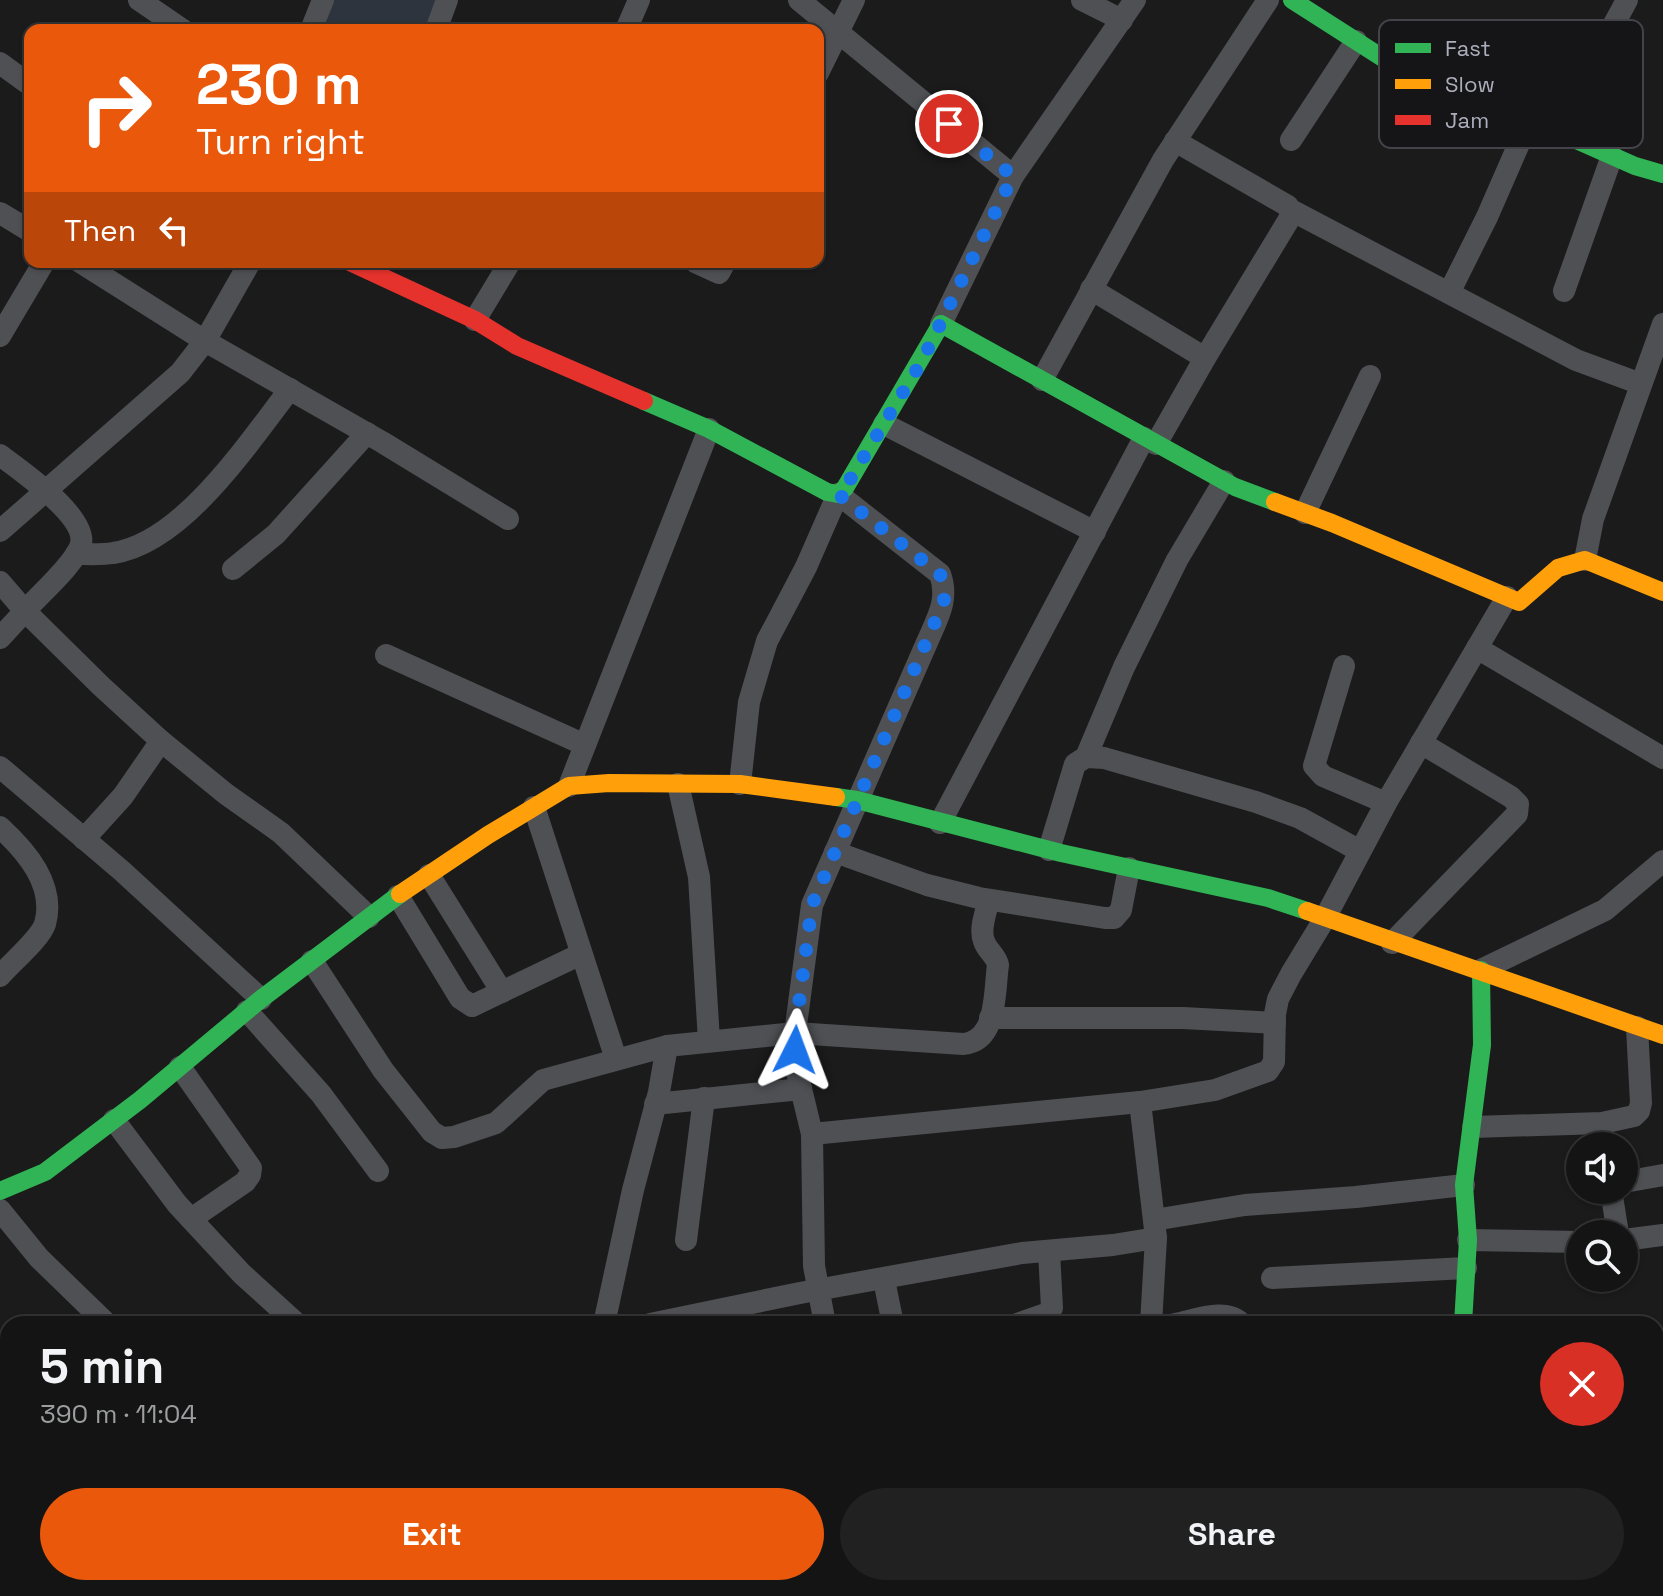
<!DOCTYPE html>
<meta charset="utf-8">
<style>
body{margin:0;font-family:"Space Grotesk",sans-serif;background:#212122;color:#f1f3f6;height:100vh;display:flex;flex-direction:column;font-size:30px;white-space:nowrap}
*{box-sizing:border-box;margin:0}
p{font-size:26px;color:#9d9ea0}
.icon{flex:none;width:44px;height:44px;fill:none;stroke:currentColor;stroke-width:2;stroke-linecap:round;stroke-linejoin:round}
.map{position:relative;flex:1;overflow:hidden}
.details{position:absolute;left:0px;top:1316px;width:1664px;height:280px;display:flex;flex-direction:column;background:#141414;border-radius:24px 24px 0 0;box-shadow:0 2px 6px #0004,0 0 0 2px #333334}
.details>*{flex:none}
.hud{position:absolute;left:24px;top:24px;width:800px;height:244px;border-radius:16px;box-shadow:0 2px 6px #0004,0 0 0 2px #333334;background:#ea580c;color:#fff;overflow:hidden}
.controls{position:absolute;left:1566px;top:1132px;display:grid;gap:16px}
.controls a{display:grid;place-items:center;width:72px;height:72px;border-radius:50%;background:#141414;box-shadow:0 2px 6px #0004,0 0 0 2px #333334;font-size:40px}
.pin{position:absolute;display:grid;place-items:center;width:68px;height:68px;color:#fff;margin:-34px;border:4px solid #fff;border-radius:50%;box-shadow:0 2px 8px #0007}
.me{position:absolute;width:88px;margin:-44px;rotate:3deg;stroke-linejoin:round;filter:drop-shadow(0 0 6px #0008)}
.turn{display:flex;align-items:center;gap:28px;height:168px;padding:0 40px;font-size:36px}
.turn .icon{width:104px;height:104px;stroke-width:2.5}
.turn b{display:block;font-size:56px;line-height:68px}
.then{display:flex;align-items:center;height:76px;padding:0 40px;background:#0003;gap:16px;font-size:30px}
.round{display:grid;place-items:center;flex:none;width:84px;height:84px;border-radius:42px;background:#212122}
.summary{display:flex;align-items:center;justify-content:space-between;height:136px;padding:0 40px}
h1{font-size:48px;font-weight:600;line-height:60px}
.action{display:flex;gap:16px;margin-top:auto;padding:16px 40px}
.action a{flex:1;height:92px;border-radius:48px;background:#ea580c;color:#fff;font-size:32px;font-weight:600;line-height:92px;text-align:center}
.action a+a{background:#212122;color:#f1f3f6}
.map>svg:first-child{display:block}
.water{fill:#2e343e}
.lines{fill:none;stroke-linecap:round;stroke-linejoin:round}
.stream{stroke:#2e343e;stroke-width:5}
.street{stroke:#4f5054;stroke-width:22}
.fast{stroke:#30b455;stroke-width:18}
.slow{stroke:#ff9f0a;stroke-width:18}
.jam{stroke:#e5322d;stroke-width:18}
.route{stroke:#1a73e8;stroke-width:14;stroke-dasharray:0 25.2}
.key{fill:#151517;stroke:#434349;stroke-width:2}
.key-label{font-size:22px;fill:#adaebc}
</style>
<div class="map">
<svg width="1663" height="1596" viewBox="0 0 1663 1596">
<rect width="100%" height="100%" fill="#1b1b1b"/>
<polygon class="water" points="334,0 440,0 428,30 323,30"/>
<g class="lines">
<g class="stream">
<polyline points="1656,1364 1663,1364"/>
<polyline points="647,1596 686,1588"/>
</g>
<g class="street">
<polyline points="139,0 183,30"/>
<polyline points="799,0 1013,176 941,324"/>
<polyline points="1082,0 1122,20"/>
<polyline points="311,30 323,0"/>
<polyline points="436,30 447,0"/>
<polyline points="626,30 639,0"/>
<polyline points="0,63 30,85"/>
<polyline points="818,73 854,0"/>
<polyline points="1556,131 1627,0"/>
<polyline points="1291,140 1356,41"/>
<polyline points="1013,176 1135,0"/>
<polyline points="1291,210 1576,360 1641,384"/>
<polyline points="0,213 30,231"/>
<polyline points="80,262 205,341 382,442 508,519"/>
<polyline points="695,262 719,273 725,262"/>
<polyline points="1091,289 1205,358"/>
<polyline points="1564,291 1612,156"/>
<polyline points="1449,293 1487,217 1529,121"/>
<polyline points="475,320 510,262"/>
<polyline points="0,336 44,262"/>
<polyline points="1042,380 1163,160 1268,0"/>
<polyline points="884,424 1095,532"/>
<polyline points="1156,444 1205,358 1291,216 1288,206 1175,141"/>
<path d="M0,455C20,470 87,516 81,544C76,563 39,595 25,611L101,686L161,741L226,794L281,833L369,917"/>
<polyline points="1305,513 1370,376"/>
<polyline points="0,531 180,373 205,341 250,262"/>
<path d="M76,554C88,554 101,555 113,553C183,543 249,442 290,389"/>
<polyline points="1585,560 1593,519 1663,324"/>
<polyline points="233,569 276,534 367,433"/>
<polyline points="0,582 25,611 0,638"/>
<polyline points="1477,648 1663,758"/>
<polyline points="386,655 585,745"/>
<polyline points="1344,666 1314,766 1323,776 1386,803"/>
<polyline points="1086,757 1124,667 1177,560 1224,481"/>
<polyline points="0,767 122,871 261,999"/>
<polyline points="678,784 699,877 709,1041"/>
<path d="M740,784L749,702L767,641L806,567L838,494L940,574C949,599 938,617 928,640L812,905L795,1033L796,1068L812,1134L814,1266L825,1324"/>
<polyline points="569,786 709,429"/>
<polyline points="534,807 616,1059"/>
<polyline points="940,823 1144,438"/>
<path d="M0,827C26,851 56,885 45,924C40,939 11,963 0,976"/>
<polyline points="84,839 123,796 161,741"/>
<polyline points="1049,850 1075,764 1086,757 1104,758 1256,802 1300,818 1360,851"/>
<polyline points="835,852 927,885 979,898 1105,918 1114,918 1121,910 1129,868"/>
<polyline points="429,875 502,992"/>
<polyline points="398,896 460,998 472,1006 581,954"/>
<polyline points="1392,943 1517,814 1518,804 1511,797 1421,743"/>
<path d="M312,961L383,1070L432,1132L442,1138L454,1137L496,1123L543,1080L667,1046L795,1033L963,1044C998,1041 994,992 998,965C996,955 987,951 984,941C979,929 986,912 989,900"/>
<polyline points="1481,970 1605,910 1663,861"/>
<polyline points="247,1011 321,1094 378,1171"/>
<polyline points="990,1018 1183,1018 1275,1023"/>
<polyline points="180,1067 251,1168 250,1175 245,1182 191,1219"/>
<polyline points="1140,1102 1156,1238 1151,1324"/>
<polyline points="655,1104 801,1089"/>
<polyline points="114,1120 177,1204 242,1274 297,1324"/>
<polyline points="1473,1127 1602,1123 1634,1116 1639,1111 1641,1103 1637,1027"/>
<polyline points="812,1134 1140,1102 1215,1090 1268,1071 1274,1062 1275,1014 1278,999 1291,974 1325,918 1386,803 1507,597"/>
<polyline points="1624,1182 1663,1175"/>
<polyline points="1611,1190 1618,1234"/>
<polyline points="0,1210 39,1258 107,1324"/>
<polyline points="1154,1220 1245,1205 1356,1197 1464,1185"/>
<polyline points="686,1240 704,1098"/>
<polyline points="1468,1240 1580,1242"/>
<polyline points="1624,1240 1663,1235"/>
<polyline points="1272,1278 1466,1268"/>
<polyline points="884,1280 893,1324"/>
<polyline points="604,1324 633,1190 659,1092 667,1046"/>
<polyline points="650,1324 800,1293 1022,1253 1113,1245 1156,1238"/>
<polyline points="1017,1324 1048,1313 1052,1308 1049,1251"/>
<path d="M1175,1324C1196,1320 1226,1307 1242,1324"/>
<polyline points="0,1377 2,1378"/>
<polyline points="1656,1410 1663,1410"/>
<polyline points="1660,1557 1663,1542"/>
<polyline points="451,1588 453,1596"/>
<polyline points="968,1588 971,1596"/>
<polyline points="14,1596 16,1588"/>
<polyline points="877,1596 940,1588"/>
<polyline points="1098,1596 1117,1589 1195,1596"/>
<polyline points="1497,1596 1497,1588"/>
</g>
<g class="fast">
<polyline points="1292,0 1403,71 1556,131 1635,166 1663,174"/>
<polyline points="644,401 709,429 827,492 838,494 845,488 941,324 1235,487 1275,502"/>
<polyline points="836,797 857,800 1061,853 1268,898 1307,911"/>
<polyline points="0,1191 45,1172 140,1100 261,999 400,894"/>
<polyline points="1463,1324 1468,1240 1464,1185 1482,1045 1481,970"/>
</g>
<g class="slow">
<polyline points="1275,502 1332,523 1519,602 1558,568 1585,560 1663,592"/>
<polyline points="400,894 488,835 569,786 609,783 740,784 836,797"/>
<polyline points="1307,911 1663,1035"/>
<polyline points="1415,1596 1416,1588"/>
</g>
<polyline class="jam" points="350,262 475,320 517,346 644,401"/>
</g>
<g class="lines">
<polyline class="route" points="795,1050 795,1033 812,905 944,601 944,586 940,574 838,494 845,488 922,361 1013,176 949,124"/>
</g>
<rect x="1379" y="20" width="264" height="128" rx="12" class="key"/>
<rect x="1395" y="43" width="36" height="10" fill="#30b455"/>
<rect x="1395" y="79" width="36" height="10" fill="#ff9f0a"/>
<rect x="1395" y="115" width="36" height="10" fill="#e5322d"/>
<g class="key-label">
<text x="1445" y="56">Fast</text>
<text x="1445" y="92">Slow</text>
<text x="1445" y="128">Jam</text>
</g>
</svg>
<div class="controls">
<a><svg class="icon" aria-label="sound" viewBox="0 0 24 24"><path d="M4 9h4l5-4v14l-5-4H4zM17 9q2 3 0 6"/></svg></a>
<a><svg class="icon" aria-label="search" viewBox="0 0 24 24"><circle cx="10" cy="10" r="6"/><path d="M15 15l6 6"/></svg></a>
</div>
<div class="pin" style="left:949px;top:124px;background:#d93025"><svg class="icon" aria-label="arrive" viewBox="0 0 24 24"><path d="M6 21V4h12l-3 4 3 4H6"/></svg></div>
<svg class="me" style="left:795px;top:1050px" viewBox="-20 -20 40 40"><path d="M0-17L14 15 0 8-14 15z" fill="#1a73e8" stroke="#fff" stroke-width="4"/></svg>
<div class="hud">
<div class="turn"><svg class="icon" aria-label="right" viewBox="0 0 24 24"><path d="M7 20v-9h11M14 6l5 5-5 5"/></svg><div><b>230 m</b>Turn right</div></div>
<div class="then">Then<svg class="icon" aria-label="left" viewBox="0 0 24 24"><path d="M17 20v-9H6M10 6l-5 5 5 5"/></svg></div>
</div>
<section class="details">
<div class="summary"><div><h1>5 min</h1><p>390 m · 11:04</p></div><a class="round" style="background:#d93025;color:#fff"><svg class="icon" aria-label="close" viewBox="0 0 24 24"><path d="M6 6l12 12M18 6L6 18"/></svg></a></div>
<div class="action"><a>Exit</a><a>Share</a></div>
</section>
</div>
